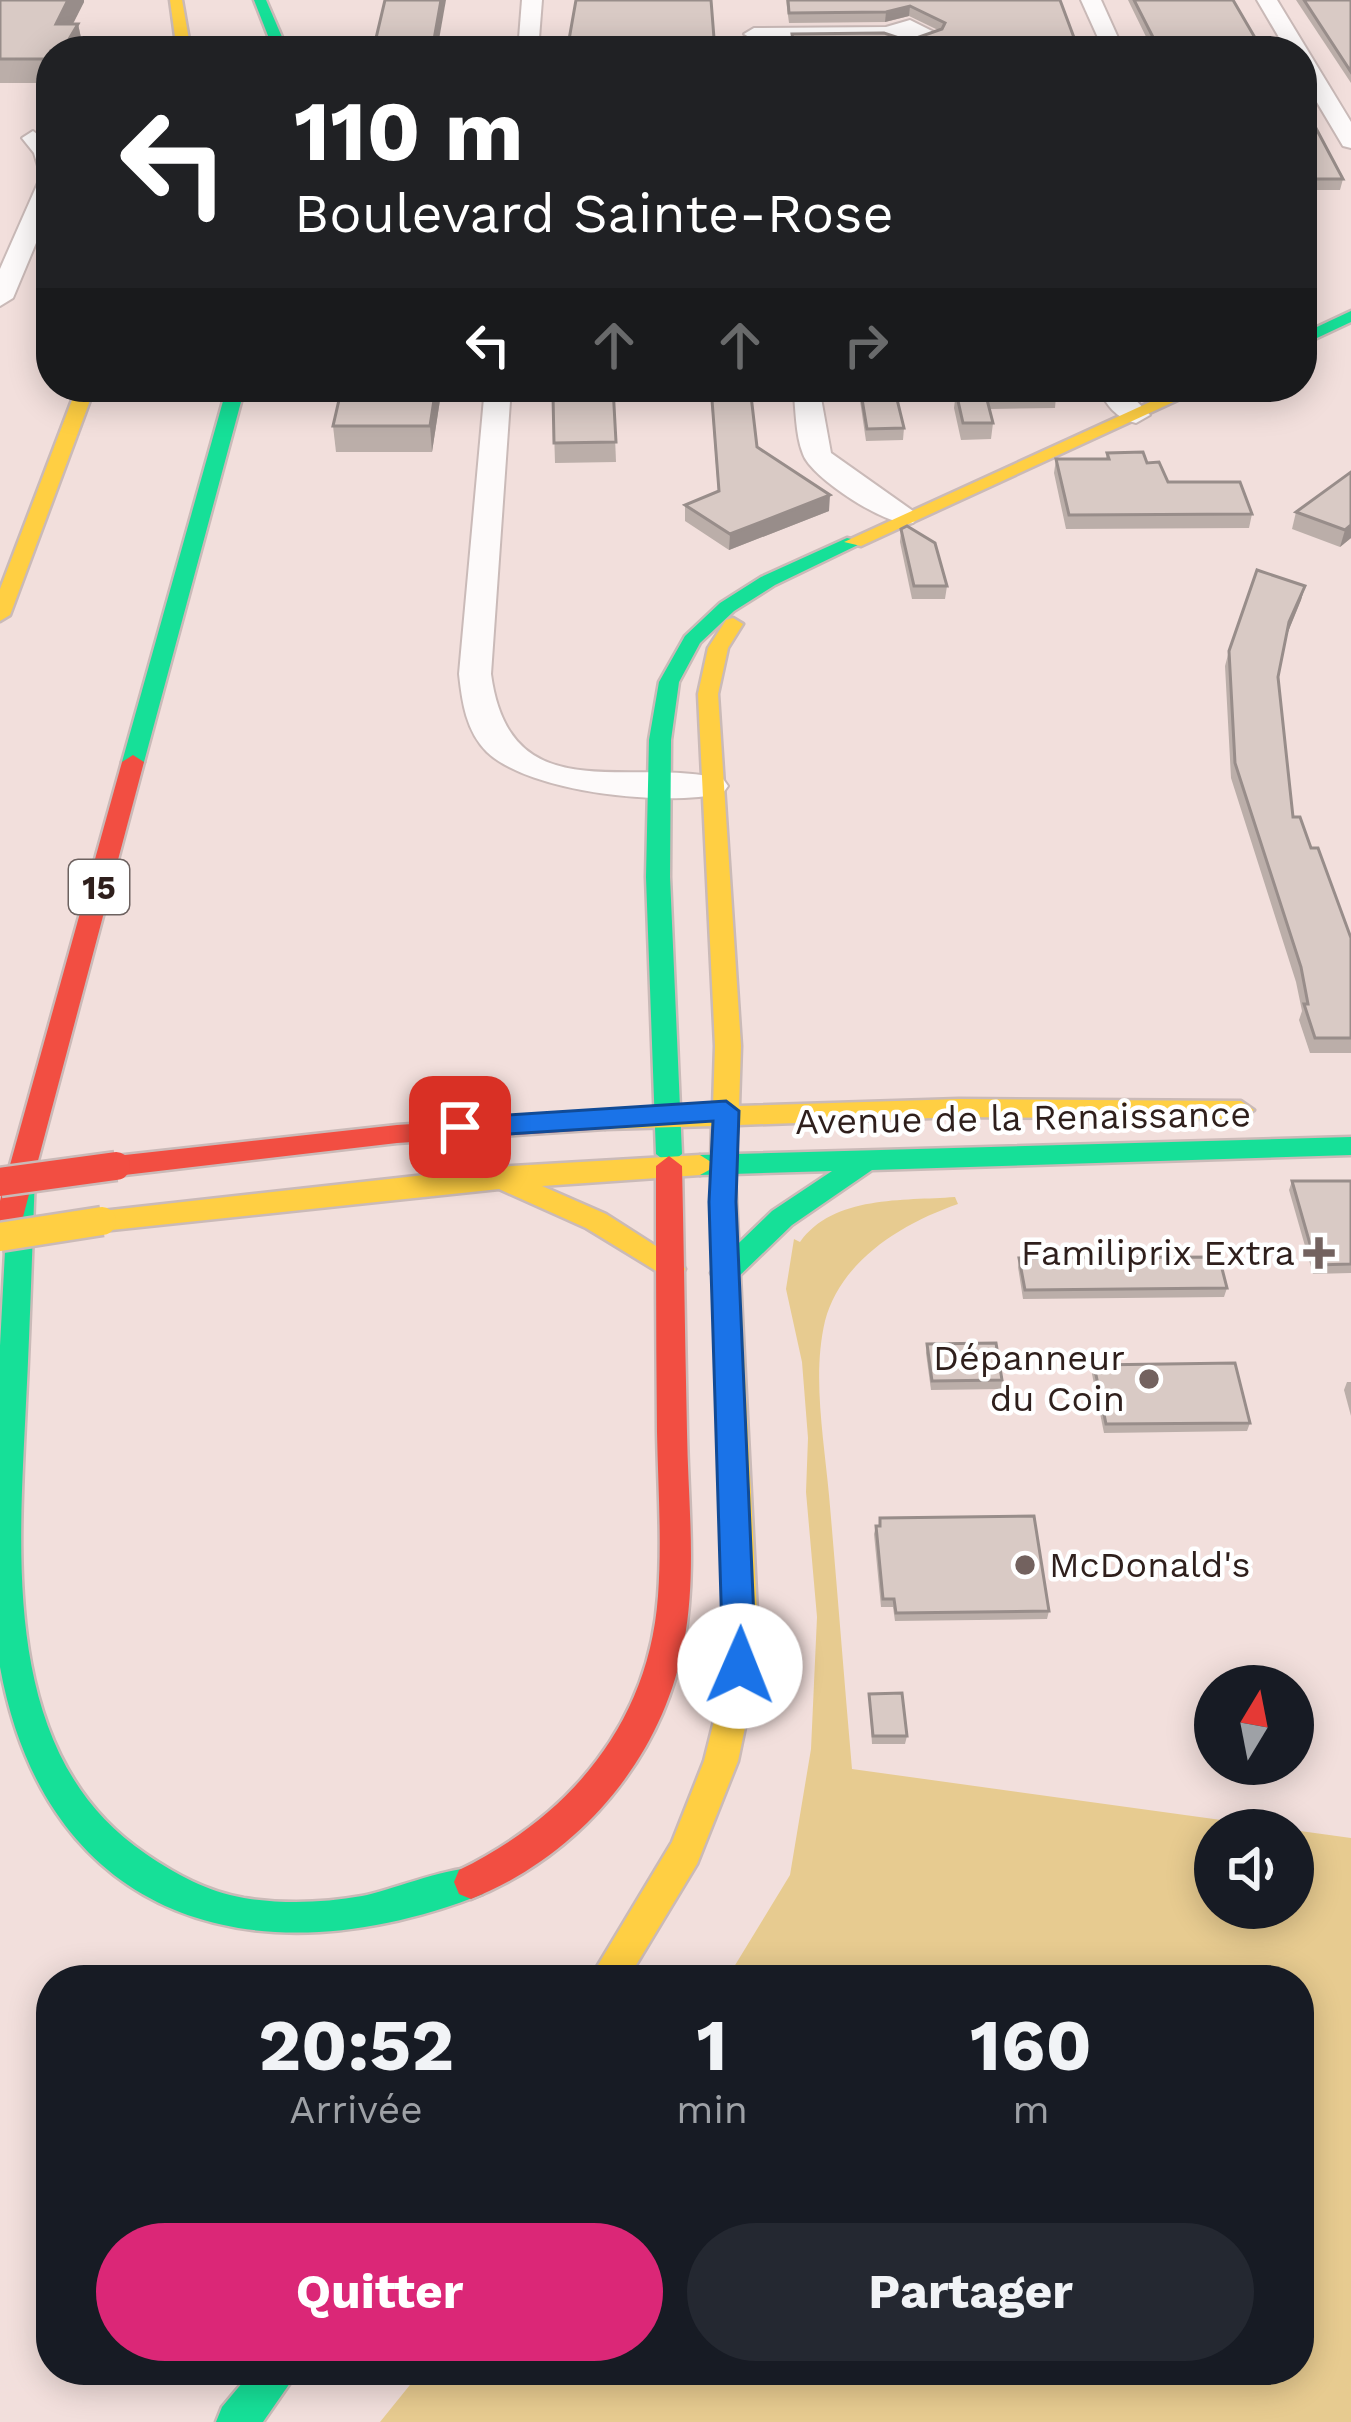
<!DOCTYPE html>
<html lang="fr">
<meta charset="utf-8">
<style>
body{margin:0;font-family:"Work Sans",sans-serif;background:#242831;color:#f1f3f6;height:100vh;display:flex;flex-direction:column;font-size:45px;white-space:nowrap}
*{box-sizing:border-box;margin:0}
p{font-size:39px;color:#9ea1a6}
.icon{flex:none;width:66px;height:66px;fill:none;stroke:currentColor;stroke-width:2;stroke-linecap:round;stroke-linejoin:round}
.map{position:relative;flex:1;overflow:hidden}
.panel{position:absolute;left:36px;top:1965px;width:1278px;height:420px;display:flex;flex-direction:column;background:#171b24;border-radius:48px;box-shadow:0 6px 30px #0003}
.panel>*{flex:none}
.top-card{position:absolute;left:36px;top:36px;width:1281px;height:366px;border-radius:48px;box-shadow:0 6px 30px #0003;background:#202124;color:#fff;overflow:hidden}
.needle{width:78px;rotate:10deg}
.controls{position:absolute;left:1194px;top:1665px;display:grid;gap:24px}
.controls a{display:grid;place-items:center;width:120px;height:120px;border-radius:50%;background:#171b24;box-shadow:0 6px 30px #0003;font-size:60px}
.pin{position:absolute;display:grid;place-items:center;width:102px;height:102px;color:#fff;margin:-51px;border-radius:24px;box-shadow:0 6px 18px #0006}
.me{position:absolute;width:132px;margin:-66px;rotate:1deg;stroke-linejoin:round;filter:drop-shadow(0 0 9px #0008)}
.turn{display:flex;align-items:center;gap:42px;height:252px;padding:0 60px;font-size:54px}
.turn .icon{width:156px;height:156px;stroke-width:2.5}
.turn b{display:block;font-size:84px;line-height:102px}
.lanes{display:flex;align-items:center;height:114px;padding:0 60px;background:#0003;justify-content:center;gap:60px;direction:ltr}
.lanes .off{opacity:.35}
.eta{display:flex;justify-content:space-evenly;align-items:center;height:204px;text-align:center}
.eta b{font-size:72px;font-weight:700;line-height:84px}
.button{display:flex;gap:24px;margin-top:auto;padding:24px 60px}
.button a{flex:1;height:138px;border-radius:72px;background:#db2777;color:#fff;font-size:48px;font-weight:700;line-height:138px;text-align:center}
.button a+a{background:#242831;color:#f1f3f6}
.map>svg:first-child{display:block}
.green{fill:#e7cb90}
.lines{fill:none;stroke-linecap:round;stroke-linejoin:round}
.street-casing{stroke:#cabab8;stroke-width:4}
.fast-casing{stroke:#cabab8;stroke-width:5}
.slow-casing{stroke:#cabab8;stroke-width:5}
.jam-casing{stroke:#cabab8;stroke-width:5}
.street{fill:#fdfafa;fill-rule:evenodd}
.fast{fill:#16e098;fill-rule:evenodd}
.slow{fill:#ffcf43;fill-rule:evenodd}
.jam{fill:#f24e42;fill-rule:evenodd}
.slow-bridge-casing{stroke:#cabab8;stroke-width:33;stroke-linecap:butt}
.jam-bridge-casing{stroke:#cabab8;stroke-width:33;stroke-linecap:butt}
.slow-bridge{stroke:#ffcf43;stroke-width:28}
.jam-bridge{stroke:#f24e42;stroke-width:28}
.wall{fill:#bbaea9}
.shaded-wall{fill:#988d8a}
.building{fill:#d9cac5;stroke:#988d8a;stroke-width:3}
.route{fill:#1a73e8;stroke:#114b97;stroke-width:3}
.poi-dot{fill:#73625f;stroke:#fff;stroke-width:4.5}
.labels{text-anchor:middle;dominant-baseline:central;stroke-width:9;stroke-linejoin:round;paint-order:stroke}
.shield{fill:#fff;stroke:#6d6260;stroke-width:3}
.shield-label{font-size:33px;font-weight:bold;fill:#2f1f1c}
.street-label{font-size:36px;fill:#2f1f1c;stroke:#fff}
.poi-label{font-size:36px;fill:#2f1f1c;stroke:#fff;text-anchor:end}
</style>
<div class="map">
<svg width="1351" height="2422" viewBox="0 0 1351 2422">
<rect width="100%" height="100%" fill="#f2dfdc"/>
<path class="green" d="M955,1197L958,1204C903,1223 841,1260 825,1321C812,1376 824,1439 829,1495C837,1586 844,1678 852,1769L1293,1830H1215V1908H1293V1830L1351,1838V2422H380L422,2370H1299V1980H726L790,1875L811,1749L817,1617L806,1492L808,1438L802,1362L786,1289L794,1239L800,1242C834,1195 903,1201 955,1197Z"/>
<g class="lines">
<defs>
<g id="street">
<polygon points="522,0 542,0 538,51 518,51"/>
<polygon points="1081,0 1101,0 1124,51 1104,51"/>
<polygon points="1257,0 1277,0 1351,122 1351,148 1343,146 1302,77 1302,51 1287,51"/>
<polygon points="910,20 940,35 906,47 884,39 754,40 744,34 754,28 886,27"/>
<polygon points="33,131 51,145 51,207 13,298 0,306 0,269 41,176 34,153 22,138"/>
<path d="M485,387H511L491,674C510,814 630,755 723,779L728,786L723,793C667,807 530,793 487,752C466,731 462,702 459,674Z"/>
<path d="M793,387H819L831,453L913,511L918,517L913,523C890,529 811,478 803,454C795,434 796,408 793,387Z"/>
<path d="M1097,387H1123L1150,415L1136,423C1115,418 1107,405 1097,387Z"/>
</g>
<g id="fast">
<polygon points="254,0 266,0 288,51 274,51"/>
<polygon points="1351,311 1351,322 1302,345 1302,334"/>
<polygon points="227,387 245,387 144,762 141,767 125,767 122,762"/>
<polygon points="847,538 864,542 775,585 734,611 700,643 679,682 671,740 670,877 682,1154 669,1164 656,1154 646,877 649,740 659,682 685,636 720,603 761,577"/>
<polygon points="1351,1137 1351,1155 872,1170 792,1225 735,1280 715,1280 711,1273 715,1266 772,1211 832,1171 700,1175 687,1165 700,1155"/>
<path d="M22,1166L35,1176C32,1252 30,1327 26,1403C19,1556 0,1756 146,1854C177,1875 206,1891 244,1898C282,1904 323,1903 362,1896C391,1891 461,1861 483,1870L488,1882L483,1894C260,1982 47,1925 0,1667V1346L9,1176Z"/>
<polygon points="253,2370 299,2370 263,2422 216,2422 222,2407"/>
</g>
<g id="slow">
<polygon points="170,0 182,0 191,51 177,51"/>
<polygon points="77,387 95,387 10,615 0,621 0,589"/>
<polygon points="1183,387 1206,387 861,546 844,542"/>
<polygon points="733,618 743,624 728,648 718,694 741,1046 739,1106 959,1099 1241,1101 1254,1110 1241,1119 959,1117 738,1125 734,1157 757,1613 748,1713 738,1761 697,1864 627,1980 589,1980 672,1842 704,1761 716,1713 725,1613 711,1169 700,1175 542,1186 606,1214 681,1262 685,1269 681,1276 671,1280 586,1228 499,1189 102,1231 88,1221 102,1211 497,1167 700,1155 711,1162 712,1126 605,1129 592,1120 605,1111 713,1107 715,1046 698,694 708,648 726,620"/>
</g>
<g id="jam">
<polygon points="133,755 144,762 23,1217 9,1227 0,1224 0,1201 122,762"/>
<polygon points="605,1111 618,1120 605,1129 397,1143 116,1176 103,1166 116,1156 397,1125"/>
<path d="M669,1156L682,1166C684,1255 685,1343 687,1432C688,1501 697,1573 684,1642C663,1758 579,1856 471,1899L459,1894L454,1882L459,1870C570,1816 649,1723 658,1596C662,1542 658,1486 657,1432C656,1343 656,1255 656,1166Z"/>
</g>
</defs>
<use href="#street" class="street-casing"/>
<use href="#fast" class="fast-casing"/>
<use href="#slow" class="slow-casing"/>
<use href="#jam" class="jam-casing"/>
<use href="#street" class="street"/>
<use href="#fast" class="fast"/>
<use href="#slow" class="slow"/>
<use href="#jam" class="jam"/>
<defs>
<polyline id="slow-bridge" points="0,1237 102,1221"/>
<polyline id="jam-bridge" points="0,1182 116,1166"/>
</defs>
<use href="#slow-bridge" class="slow-bridge-casing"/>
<use href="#jam-bridge" class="jam-bridge-casing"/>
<use href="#slow-bridge" class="slow-bridge"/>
<use href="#jam-bridge" class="jam-bridge"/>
</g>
<g class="wall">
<polygon points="0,0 84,2 73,24 78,24 83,47 51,51 51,83 0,83"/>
<polygon points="786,0 1060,0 1079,51 793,51 792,34 908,41 938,30 909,16 885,22 789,23"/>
<polygon points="1128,0 1233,0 1261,48 1275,51 1153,51"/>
<polygon points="1296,0 1351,0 1351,83"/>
<polygon points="1302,102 1343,179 1340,190 1302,190"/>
<polygon points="442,387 432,452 336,452 333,426"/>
<polygon points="613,387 616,462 555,463 553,395"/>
<polygon points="710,387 750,387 757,447 829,511 729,550 685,521 685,505 718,491"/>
<polygon points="858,387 894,387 904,428 903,440 866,441"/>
<polygon points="980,387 1054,387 1056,396 1055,408 989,409 993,423 991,439 961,440 954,408 956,392 981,392"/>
<polygon points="1107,453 1147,463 1168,482 1252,514 1249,528 1066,529 1054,473 1056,459 1106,459"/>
<polygon points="1351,472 1351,538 1340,547 1292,529 1296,512"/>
<polygon points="901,529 947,586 945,599 912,599 900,542"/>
<polygon points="1305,586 1301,600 1287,634 1278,677 1293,817 1311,848 1351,938 1351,1053 1310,1053 1299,1020 1302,1011 1296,982 1231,778 1225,666 1229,651"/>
<polygon points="1292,1181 1351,1181 1351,1273 1313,1274 1289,1190"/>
<polygon points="1019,1258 1227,1288 1224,1297 1023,1299 1018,1267"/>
<polygon points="927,1344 1002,1380 1001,1389 931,1390 926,1353"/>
<polygon points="1094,1365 1250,1423 1247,1431 1104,1433 1092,1374"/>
<polygon points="1347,1382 1351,1382 1351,1416 1344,1390"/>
<polygon points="880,1518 1049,1611 1047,1619 895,1621 893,1607 881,1607 874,1534 876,1526 879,1526"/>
<polygon points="869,1694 907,1736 905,1744 872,1744"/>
</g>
<g class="shaded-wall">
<polygon points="68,0 84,0 84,2 61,47 56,24"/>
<polygon points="441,0 446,0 437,51 432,51"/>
<polygon points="910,6 909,16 885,22 886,12"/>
<polygon points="78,24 83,47 81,51 62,51"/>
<polygon points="436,387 442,387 432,452 430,426"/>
<polygon points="830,495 829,511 729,550 730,534"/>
<polygon points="1351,525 1351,538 1340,547 1345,530"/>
<polygon points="1305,586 1301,600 1286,637 1289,622"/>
</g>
<g class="building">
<polygon points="0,0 68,0 56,24 78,24 62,51 51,51 51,59 0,59"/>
<polygon points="385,0 441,0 432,51 373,51"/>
<polygon points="576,0 711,0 715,51 567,51"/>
<polygon points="788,0 1060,0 1079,51 795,51 792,34 884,33 908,41 942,29 945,23 910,6 886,12 789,13"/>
<polygon points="1134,0 1233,0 1261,48 1273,48 1275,51 1160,51"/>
<polygon points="1304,0 1351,0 1351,72"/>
<polygon points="1302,102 1343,179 1302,179"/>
<polygon points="342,387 436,387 430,426 333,426"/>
<polygon points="564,387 613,387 616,442 554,443 553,395 564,395"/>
<polygon points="711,387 750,387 757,447 830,495 730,534 685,505 719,491"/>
<polygon points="860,387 894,387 904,428 867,429"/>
<polygon points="983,387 1054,387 1056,396 986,397"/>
<polygon points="956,392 985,392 993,423 963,423"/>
<polygon points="1143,452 1147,463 1159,462 1168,482 1240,482 1252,514 1069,515 1056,459 1109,459 1107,453"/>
<polygon points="1351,472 1351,525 1345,530 1296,512"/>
<polygon points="907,526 935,543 947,586 914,586 901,529"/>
<polygon points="1257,570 1305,586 1289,622 1278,677 1293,817 1300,817 1311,848 1318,848 1351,938 1351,1038 1315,1038 1304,1004 1308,1004 1301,967 1235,763 1229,651"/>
<polygon points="1292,1181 1351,1181 1351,1264 1316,1265"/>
<polygon points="1219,1257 1227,1288 1025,1290 1019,1258"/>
<polygon points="996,1343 1002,1380 932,1381 927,1344"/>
<polygon points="1235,1363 1250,1423 1106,1424 1094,1365"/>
<polygon points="1034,1516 1049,1611 896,1613 894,1599 883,1599 876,1526 880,1526 880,1518"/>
<polygon points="902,1693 907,1736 873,1736 869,1694"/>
</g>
<polygon class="route" points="726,1101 739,1111 736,1202 756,1666 751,1676 740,1681 728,1676 723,1666 709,1202 713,1121 460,1137 447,1127 460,1118"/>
<g class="poi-dot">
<path d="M1313 1235h12v12h12v12h-12v12h-12v-12h-12v-12h12z"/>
<circle cx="1149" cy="1379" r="12"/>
<circle cx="1025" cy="1565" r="12"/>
</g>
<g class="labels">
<rect class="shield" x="69" y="860" width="60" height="54" rx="9"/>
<g class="shield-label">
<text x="99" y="887">15</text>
</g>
<g class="street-label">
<text transform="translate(1023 1118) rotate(-1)">Avenue de la Renaissance</text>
</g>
<g class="poi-label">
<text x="1295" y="1253">Familiprix Extra</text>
<text x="1125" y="1358">Dépanneur<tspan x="1125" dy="41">du Coin</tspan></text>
<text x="1049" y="1565" text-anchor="start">McDonald's</text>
</g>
</g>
</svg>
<div class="controls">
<a><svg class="needle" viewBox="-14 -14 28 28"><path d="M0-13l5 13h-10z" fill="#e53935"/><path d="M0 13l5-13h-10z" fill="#9ea1a6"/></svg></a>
<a><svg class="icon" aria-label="sound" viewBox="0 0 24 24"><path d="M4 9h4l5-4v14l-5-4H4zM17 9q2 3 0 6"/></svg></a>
</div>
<div class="pin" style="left:460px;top:1127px;background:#d93025"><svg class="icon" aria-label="arrive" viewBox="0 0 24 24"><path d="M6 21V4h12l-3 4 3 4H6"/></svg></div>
<svg class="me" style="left:740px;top:1666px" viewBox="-20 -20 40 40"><circle r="19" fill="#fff"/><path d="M0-13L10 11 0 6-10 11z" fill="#1a73e8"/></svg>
<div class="top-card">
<div class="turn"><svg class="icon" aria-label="left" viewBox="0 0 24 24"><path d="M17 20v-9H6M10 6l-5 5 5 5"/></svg><div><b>110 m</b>Boulevard Sainte-Rose</div></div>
<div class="lanes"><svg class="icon" aria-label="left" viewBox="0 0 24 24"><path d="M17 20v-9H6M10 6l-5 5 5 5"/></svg><svg class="icon off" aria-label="ahead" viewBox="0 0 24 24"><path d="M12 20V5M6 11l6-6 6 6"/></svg><svg class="icon off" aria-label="ahead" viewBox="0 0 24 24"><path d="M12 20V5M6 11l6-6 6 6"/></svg><svg class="icon off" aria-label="right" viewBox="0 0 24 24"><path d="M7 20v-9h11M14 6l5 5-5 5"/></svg></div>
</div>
<section class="panel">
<div class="eta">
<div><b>20:52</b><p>Arrivée</p></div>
<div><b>1</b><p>min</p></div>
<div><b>160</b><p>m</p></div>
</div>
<div class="button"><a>Quitter</a><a>Partager</a></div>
</section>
</div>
